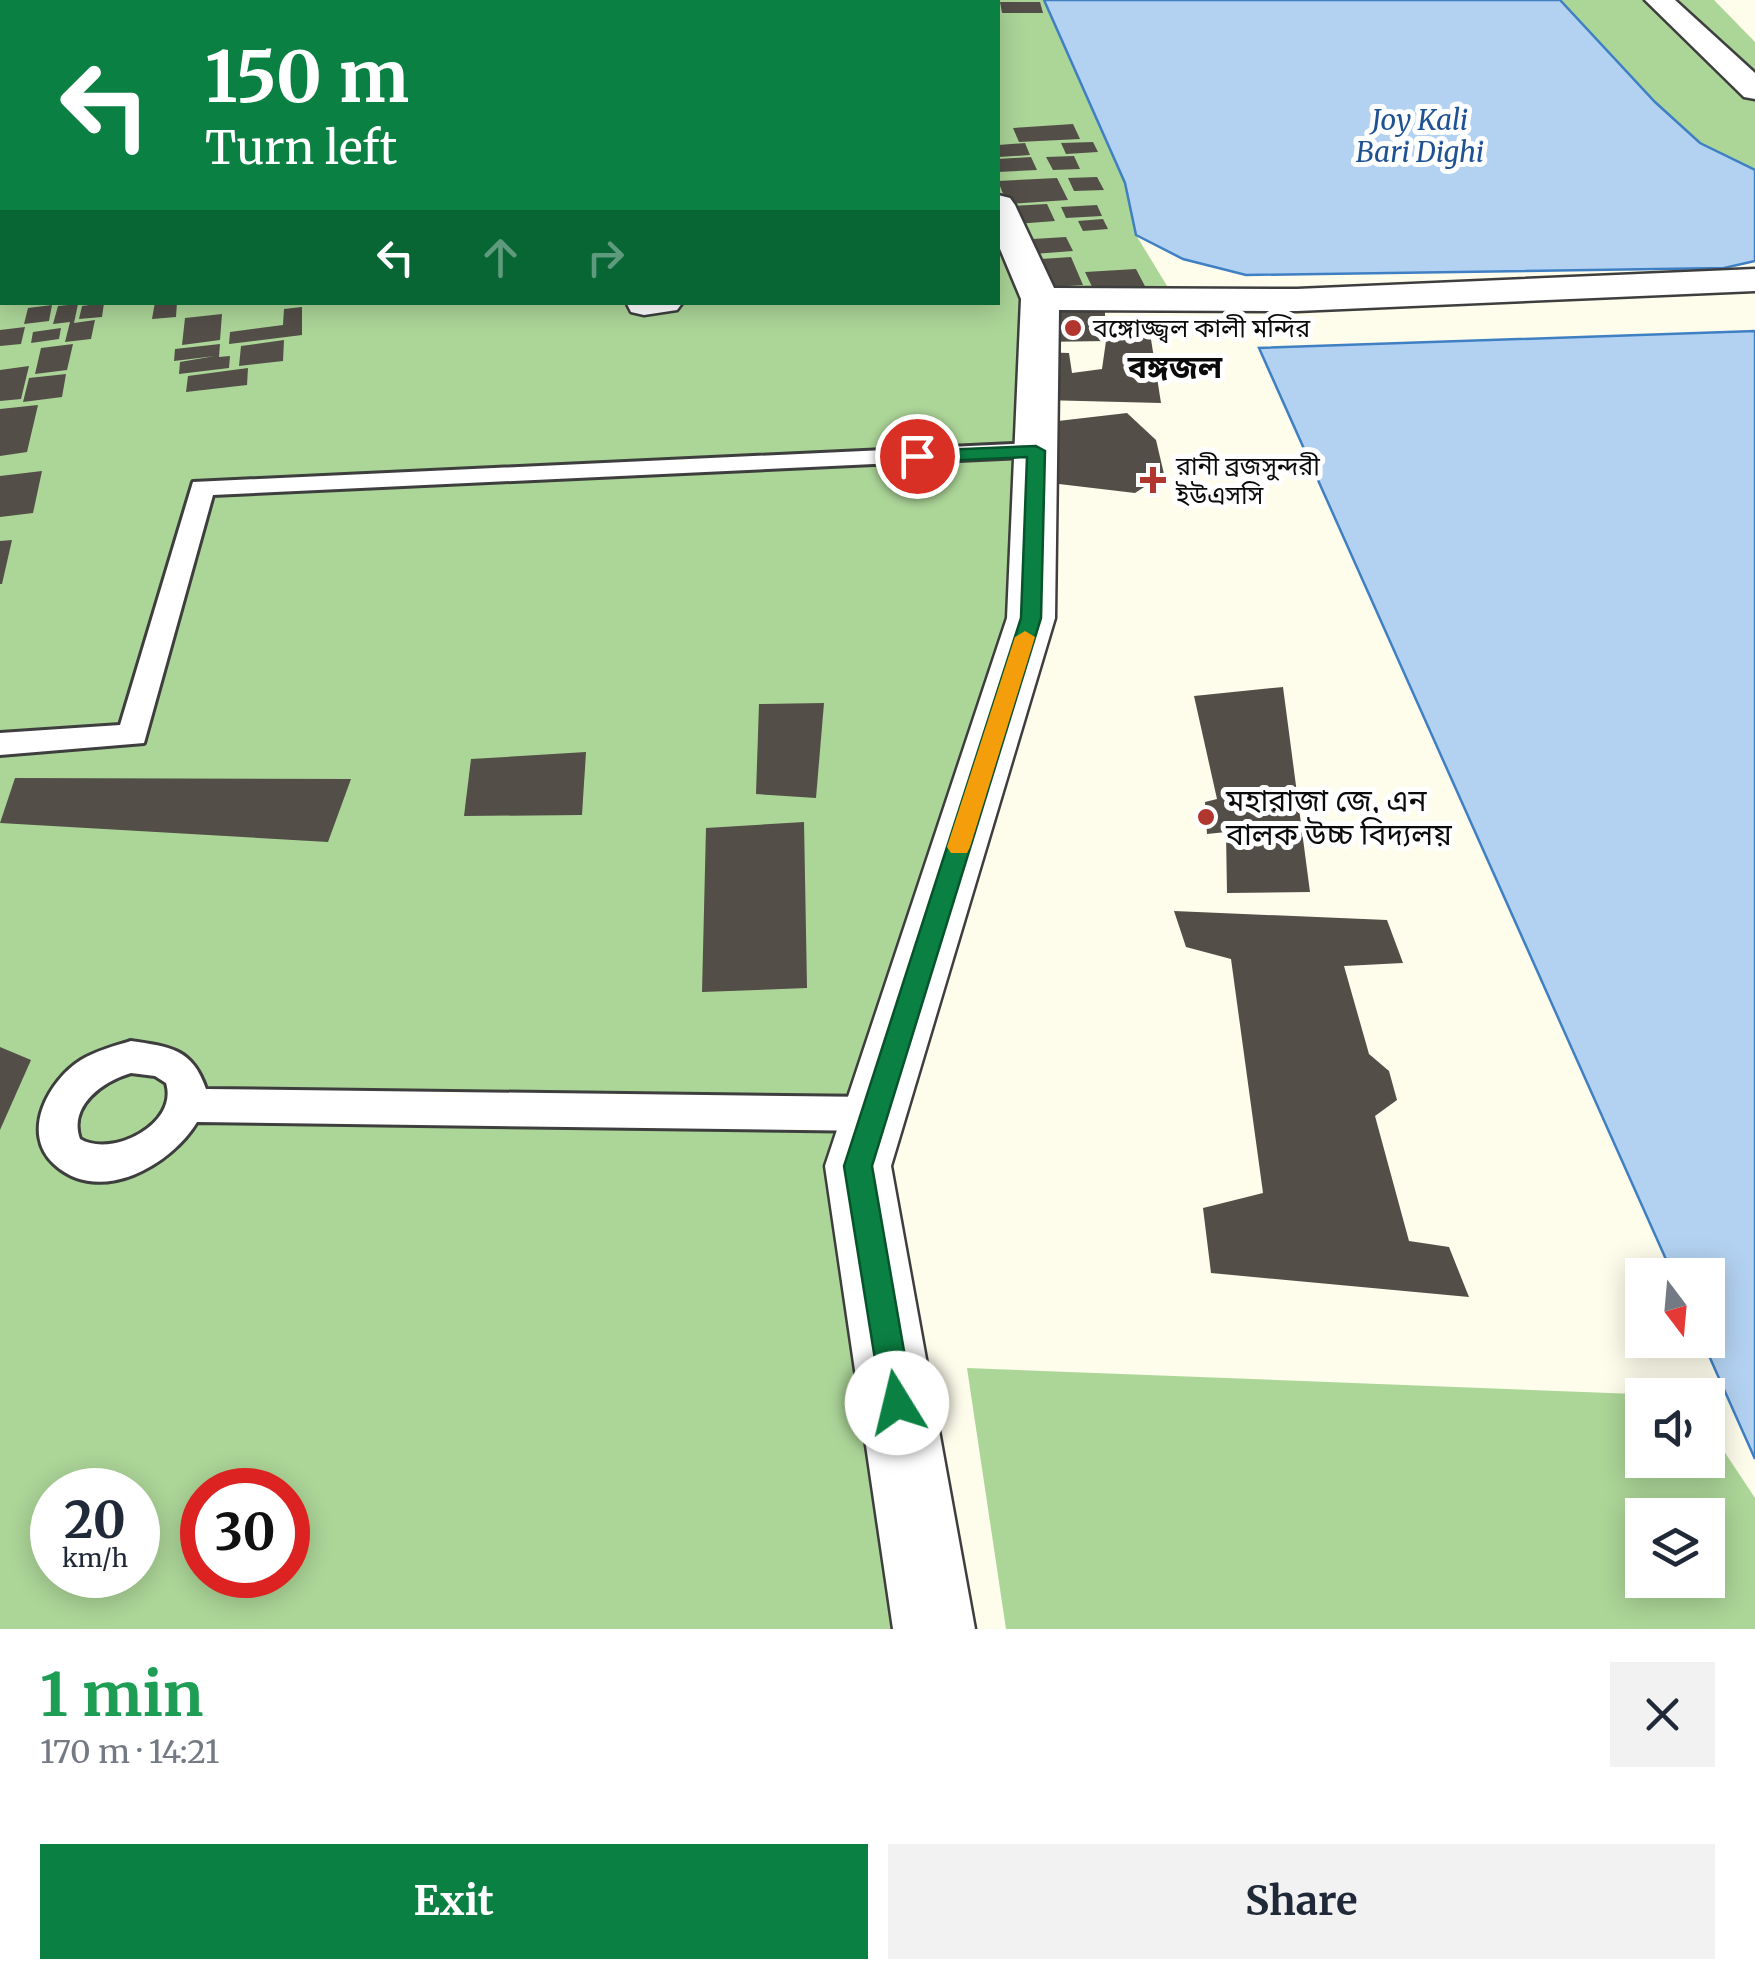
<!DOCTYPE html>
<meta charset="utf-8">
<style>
body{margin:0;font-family:Merriweather,"Noto Sans Bengali",serif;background:#f2f2f3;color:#1f2937;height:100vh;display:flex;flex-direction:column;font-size:38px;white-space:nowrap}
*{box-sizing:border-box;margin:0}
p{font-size:32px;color:#747a83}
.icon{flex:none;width:55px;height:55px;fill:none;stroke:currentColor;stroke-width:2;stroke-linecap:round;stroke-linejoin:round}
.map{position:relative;height:1629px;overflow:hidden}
.side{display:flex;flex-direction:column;background:#fff;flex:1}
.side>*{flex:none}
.guide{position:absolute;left:0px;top:0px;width:1000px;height:305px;box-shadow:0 5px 25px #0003;background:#0b8043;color:#fff;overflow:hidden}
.needle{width:65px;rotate:164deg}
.buttons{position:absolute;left:1625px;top:1258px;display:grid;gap:20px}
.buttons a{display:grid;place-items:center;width:100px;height:100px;border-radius:0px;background:#fff;box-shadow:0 5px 25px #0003;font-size:50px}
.speed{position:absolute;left:30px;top:1468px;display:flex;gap:20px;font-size:50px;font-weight:700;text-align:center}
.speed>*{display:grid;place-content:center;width:130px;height:130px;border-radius:50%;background:#fff;box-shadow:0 5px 25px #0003;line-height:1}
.speed small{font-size:25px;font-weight:400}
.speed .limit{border:15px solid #d22;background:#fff;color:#111}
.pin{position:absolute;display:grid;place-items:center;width:85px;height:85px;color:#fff;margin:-42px;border:5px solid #fff;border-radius:50%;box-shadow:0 2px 10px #0007}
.me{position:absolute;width:110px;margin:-55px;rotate:351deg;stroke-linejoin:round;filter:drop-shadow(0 0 8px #0008)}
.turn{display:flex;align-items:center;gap:35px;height:210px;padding:0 40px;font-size:45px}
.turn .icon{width:130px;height:130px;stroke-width:2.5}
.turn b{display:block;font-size:70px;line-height:85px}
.lanes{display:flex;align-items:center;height:95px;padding:0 40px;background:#0003;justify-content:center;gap:50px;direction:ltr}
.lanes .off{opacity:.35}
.round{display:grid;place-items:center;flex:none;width:105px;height:105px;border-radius:0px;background:#f2f2f3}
.headline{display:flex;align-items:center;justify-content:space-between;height:170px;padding:0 40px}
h1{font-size:60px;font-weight:700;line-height:75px;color:#1e9e55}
.button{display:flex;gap:20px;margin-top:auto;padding:20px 40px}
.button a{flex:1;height:115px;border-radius:0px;background:#0b8043;color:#fff;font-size:40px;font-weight:700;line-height:115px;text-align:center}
.button a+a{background:#f2f2f3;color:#1f2937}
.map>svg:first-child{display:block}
.forest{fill:#acd598;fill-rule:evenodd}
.water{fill:#b3d2f1;stroke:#3f7fc3;stroke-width:2.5}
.building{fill:#534e48}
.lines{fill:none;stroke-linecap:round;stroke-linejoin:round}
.lane-casing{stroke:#3e3e3e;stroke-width:6}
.street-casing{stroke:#3e3e3e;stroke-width:5}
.lane{fill:#fff;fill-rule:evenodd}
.street{fill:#fff;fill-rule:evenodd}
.route{fill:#0b8043;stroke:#07532c;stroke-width:2.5}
.slow{fill:#f59e0b}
.poi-dot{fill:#b1372e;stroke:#fff;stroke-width:4}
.labels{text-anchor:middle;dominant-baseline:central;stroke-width:10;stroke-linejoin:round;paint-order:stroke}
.far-poi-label{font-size:25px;fill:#0b0b0b;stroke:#fff;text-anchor:start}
.far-water-label{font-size:28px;font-style:italic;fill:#1e5293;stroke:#fff}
.poi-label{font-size:30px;fill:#0b0b0b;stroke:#fff;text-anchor:start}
.far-district-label{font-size:32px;font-weight:bold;fill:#0b0b0b;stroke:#fff}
</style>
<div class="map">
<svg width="1755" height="1629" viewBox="0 0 1755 1629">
<rect width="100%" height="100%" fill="#fefceb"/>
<g class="forest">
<path d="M0,0H1045L1125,183L1136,235L1175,299H1041L1031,618L875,1114L934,1629H0ZM2,2H998V302H2ZM52,1490H138V1575H52ZM202,1490H288V1575H202Z"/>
<polygon points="1560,0 1714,0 1755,42 1755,170 1700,143 1655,102"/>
<path d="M967,1368L1662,1395H1642V1460H1708V1427L1755,1498V1629H1006ZM1708,1515V1580H1642V1515Z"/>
</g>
<g class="water">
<polygon points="1044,0 1560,0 1655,102 1700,143 1755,170 1755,261 1724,268 1246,275 1183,259 1136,235 1125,183"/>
<polygon points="1755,331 1755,1459 1702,1340 1708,1340 1708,1275 1673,1275 1259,348"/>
</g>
<g class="building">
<polygon points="1000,2 1040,2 1043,13 1002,13"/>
<polygon points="1073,124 1080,139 1019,142 1013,128"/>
<polygon points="1093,142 1098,152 1066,154 1061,143"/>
<polygon points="1025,143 1030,155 998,157 998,145"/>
<polygon points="1074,156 1080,169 1053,170 1046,157"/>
<polygon points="1031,157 1037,170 998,172 998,159"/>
<polygon points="1097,177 1104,190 1074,191 1068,178"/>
<polygon points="1057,178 1068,200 1007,204 998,181"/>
<polygon points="1047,204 1055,221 1016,224 1009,206"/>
<polygon points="1097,205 1102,216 1066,218 1061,207"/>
<polygon points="1103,219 1108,229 1083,231 1078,221"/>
<polygon points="1066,237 1073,251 1020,255 1014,240"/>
<polygon points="1071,257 1083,285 1038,288 1026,260"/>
<polygon points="1136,269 1147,290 1095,293 1085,272"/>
<polygon points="155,302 177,302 176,317 152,319"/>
<polygon points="104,303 102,317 79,319 82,306"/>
<polygon points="78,304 74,323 95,320 91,339 65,342 70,322 53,324 58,306"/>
<polygon points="52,305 49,321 24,324 28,308"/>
<polygon points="302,307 302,335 229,344 230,332 283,325 284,309"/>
<polygon points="1040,308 1105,308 1105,319 1148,320 1161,403 1042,400 1038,352 1069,353 1072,373 1102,369 1106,341 1039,342"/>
<polygon points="222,314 220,340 182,345 185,318"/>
<polygon points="25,327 21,344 0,346 0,330"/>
<polygon points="61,328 59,339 31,343 33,332"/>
<polygon points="284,340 283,361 239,366 241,346"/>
<polygon points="73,344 67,370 35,374 41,348"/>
<polygon points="220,344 219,357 230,356 229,368 179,374 180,362 215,356 174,361 175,349"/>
<polygon points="29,366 21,399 0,401 0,370"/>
<polygon points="248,368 247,385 186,392 188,376"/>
<polygon points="66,374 62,397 23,402 29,378"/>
<polygon points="38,405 27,452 0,456 0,409"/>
<polygon points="1127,413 1156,440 1164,474 1135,493 1059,484 1058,421"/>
<polygon points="42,471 33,513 0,517 0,476"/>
<polygon points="12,540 2,584 0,584 0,541"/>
<polygon points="1283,687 1310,892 1227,893 1226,832 1207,834 1205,802 1217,799 1194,696"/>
<polygon points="824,703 816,798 756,794 759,704"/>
<polygon points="586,752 582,815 464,816 471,759"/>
<polygon points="15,778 351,779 328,842 0,823"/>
<polygon points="804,822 807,988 702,992 706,828"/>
<polygon points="1174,911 1387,920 1403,963 1344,966 1369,1054 1389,1071 1397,1100 1375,1116 1409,1241 1449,1247 1469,1297 1211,1273 1203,1208 1263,1193 1231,959 1186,947"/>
<polygon points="0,1047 31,1060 0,1130"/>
</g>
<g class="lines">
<defs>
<g id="lane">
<rect x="505" y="0" width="16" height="2"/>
<rect x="0" y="121" width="2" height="12"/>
<polygon points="1036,443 1045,446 1049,451 1045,456 213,495 144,743 0,755 0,733 120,725 193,482"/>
<path d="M131,1041C170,1047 192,1048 206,1089L875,1097L889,1102L894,1114L889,1126L875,1131L197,1122C172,1164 100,1207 54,1164C20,1133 49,1080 81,1060C96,1051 114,1046 131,1041ZM131,1073L155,1076L166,1083C179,1124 112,1158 80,1139C68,1106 103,1081 131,1073Z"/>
</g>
<g id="street">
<rect x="643" y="0" width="28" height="2"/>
<rect x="907" y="0" width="28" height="2"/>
<polygon points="1645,0 1675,0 1755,73 1755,99 1744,97"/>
<polygon points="0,8 2,9 2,26 0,26"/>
<polygon points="998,195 1010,198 1015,205 1054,288 1297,289 1755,269 1755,291 1297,311 1059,310 1055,618 891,1166 975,1629 893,1629 825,1166 1007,618 1021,299 998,244"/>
<rect x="0" y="249" width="2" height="22"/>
<polygon points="626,302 683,302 677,310 644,315 631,312"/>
</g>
</defs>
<use href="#lane" class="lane-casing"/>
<use href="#street" class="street-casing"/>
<use href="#lane" class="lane"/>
<use href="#street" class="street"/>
</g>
<polygon class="route" points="1036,446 1045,451 1041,618 872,1166 913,1403 908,1414 897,1418 886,1414 882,1403 844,1166 1021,618 1027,457 917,462 908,456 917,451"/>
<polygon class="slow" points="1025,631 1035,637 970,847 967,853 951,853 947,847 1015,637"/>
<g class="poi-dot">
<circle cx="1073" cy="328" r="10"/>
<path d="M1148 465h10v10h10v10h-10v10h-10v-10h-10v-10h10z"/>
<circle cx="1206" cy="817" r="10"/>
</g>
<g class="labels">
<g class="far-poi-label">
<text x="1093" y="328">বঙ্গোজ্জ্বল কালী মন্দির</text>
<text x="1176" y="466">রানী ব্রজসুন্দরী<tspan x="1176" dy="29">ইউএসসি</tspan></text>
</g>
<g class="far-water-label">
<text x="1420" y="120">Joy Kali<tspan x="1420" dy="32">Bari Dighi</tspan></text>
</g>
<g class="poi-label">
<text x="1226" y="800">মহারাজা জে, এন<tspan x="1226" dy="34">বালক উচ্চ বিদ্যলয়</tspan></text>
</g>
<g class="far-district-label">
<text x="1175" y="367">বঙ্গজল</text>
</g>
</g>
</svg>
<div class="buttons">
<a><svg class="needle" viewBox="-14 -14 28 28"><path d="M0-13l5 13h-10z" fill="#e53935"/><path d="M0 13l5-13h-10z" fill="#747a83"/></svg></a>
<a><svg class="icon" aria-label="sound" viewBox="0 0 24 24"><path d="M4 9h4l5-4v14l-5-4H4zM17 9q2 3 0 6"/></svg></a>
<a><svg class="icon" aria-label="layers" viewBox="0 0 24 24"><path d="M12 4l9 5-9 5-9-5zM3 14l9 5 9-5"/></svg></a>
</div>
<div class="speed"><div>20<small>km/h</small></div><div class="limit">30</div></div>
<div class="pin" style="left:917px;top:456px;background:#d93025"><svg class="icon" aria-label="arrive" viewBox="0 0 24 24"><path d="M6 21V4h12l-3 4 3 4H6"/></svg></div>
<svg class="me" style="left:897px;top:1403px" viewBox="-20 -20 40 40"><circle r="19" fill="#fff"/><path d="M0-13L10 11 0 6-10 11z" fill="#0b8043"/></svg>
<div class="guide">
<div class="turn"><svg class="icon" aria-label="left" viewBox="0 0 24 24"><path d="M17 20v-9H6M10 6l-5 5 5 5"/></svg><div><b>150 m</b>Turn left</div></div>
<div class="lanes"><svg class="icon" aria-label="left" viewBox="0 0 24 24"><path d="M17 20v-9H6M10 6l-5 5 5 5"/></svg><svg class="icon off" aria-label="ahead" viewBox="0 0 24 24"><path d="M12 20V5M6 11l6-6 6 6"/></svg><svg class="icon off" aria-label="right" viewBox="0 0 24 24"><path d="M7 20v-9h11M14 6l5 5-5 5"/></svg></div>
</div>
</div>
<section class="side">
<div class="headline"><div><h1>1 min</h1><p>170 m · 14:21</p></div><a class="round"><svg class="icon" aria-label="close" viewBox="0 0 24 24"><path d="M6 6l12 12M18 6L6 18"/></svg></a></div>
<div class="button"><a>Exit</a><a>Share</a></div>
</section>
